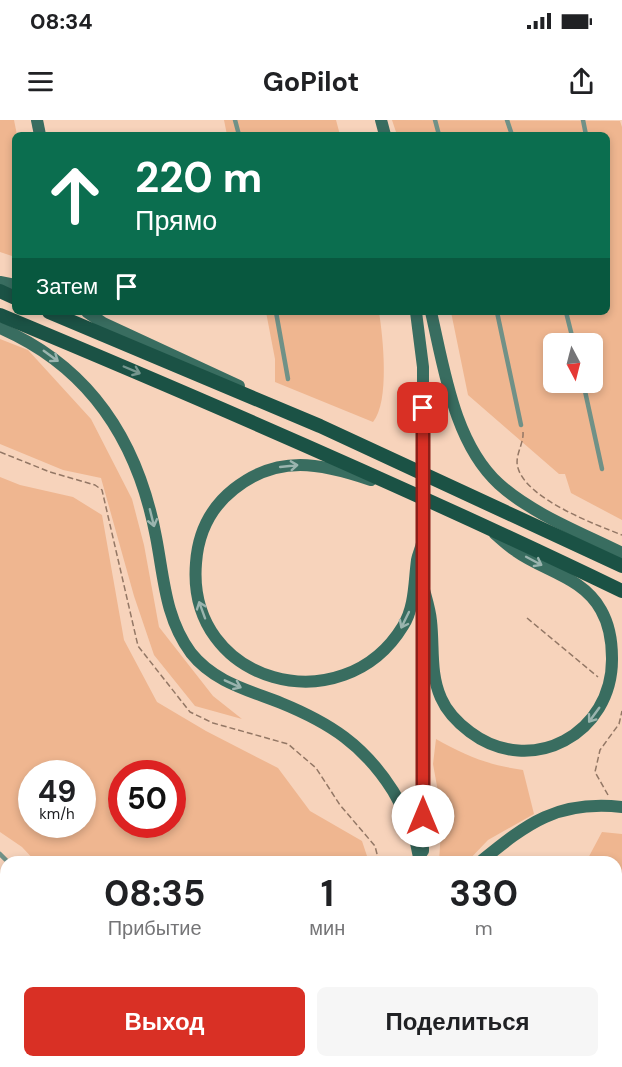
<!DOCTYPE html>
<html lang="ru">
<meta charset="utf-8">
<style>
body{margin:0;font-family:"DM Sans",sans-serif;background:#f6f6f6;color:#202124;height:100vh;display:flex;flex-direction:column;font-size:22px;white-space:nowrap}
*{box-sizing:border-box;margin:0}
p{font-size:20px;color:#757577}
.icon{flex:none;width:33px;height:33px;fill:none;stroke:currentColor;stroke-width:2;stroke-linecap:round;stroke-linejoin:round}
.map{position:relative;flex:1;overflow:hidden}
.drawer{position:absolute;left:0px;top:736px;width:622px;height:212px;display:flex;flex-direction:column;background:#fff;border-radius:18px 18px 0 0;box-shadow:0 3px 9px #0003}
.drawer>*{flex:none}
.hud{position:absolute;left:12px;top:12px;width:598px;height:183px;border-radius:9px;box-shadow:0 3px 9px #0003;background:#0b6e4f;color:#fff;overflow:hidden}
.needle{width:39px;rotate:173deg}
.fabs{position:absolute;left:543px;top:213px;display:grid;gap:12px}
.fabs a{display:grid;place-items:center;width:60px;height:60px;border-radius:9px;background:#fff;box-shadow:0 3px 9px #0003;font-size:30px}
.speed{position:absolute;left:18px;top:640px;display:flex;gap:12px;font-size:30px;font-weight:700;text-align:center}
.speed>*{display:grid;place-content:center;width:78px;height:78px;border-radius:50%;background:#fff;box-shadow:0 3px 9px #0003;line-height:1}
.speed small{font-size:15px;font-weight:400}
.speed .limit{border:9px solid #d22;background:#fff;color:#111}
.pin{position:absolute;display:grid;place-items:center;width:51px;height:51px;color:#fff;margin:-26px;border-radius:12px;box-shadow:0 3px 9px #0006}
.me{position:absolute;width:66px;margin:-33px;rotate:0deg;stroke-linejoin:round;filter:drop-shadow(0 0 4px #0008)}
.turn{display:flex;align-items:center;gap:21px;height:126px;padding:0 24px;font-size:27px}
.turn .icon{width:78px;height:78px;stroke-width:2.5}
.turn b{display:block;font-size:42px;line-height:51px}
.then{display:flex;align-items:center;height:57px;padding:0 24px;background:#0003;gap:12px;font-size:22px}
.eta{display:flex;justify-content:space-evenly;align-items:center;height:102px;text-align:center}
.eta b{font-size:36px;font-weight:700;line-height:42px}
.button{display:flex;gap:12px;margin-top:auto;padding:12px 24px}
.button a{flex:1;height:69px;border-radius:9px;background:#d93025;color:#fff;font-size:24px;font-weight:700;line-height:69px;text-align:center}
.button a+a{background:#f6f6f6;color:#202124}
.status{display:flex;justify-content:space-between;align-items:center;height:42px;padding:0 30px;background:#fff;direction:ltr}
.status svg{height:16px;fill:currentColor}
header{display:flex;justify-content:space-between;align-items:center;height:78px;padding:0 24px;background:#fff;font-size:27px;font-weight:700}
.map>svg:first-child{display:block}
.green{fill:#efb690;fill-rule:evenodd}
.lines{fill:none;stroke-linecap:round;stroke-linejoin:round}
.path{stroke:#937765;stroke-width:1.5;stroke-dasharray:6 3;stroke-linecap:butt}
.lane{stroke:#709187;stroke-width:4.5}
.secondary{stroke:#396d60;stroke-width:12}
.primary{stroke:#1b5245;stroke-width:14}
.secondary-bridge{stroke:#396d60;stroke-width:12}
.oneway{stroke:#9ab4ae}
.oneway2{stroke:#75968e}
.route-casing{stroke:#8d1f18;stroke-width:15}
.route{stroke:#d93025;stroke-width:10}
</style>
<div class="status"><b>08:34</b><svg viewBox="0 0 49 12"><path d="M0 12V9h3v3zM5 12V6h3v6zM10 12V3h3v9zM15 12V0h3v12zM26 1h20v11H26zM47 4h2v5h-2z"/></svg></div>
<header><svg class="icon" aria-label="menu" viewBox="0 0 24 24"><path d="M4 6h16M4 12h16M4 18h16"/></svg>GoPilot<svg class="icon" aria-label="share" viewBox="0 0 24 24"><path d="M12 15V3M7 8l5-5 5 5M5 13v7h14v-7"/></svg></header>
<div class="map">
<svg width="622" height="947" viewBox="0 0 622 947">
<rect width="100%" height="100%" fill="#f7d3bb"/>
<g class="green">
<polygon points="0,0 14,0 17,15 15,15 15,137 0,132"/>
<polygon points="224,0 336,0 340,15 227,15"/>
<path d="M392,0L620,1L622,7V400L571,373L565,354H559L468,275L451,192H608V15H397ZM554,224H592V262H554Z"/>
<path d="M266,192H379C383,217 390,282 373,302L275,262V239Z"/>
<polygon points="0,219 28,230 91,299 132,379 144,425 159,507 213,576 242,599 195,586 154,535 134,476 101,358 63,350 0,324"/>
<path d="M0,357L20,365L73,377L102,395L124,520L157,582L206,611L278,648L310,691L362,721L369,742H36L22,727L0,712ZM32,654H82V705H32ZM122,654H172V705H122Z"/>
<path d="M436,619C466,636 488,645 523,650L534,694L488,720L467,742H439L442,694L433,644Z"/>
<polygon points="602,712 622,714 622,792 617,790 616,742 586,742"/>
<polygon points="0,799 6,808 6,942 245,942 246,947 0,947"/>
<polygon points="307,942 383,942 382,947 306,947"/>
</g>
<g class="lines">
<g class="path">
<path d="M523,312C524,324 514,336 518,348C527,379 594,404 622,415"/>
<polyline points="0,332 50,352 95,365 102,370 138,526 190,592 213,603 288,624 316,648 340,685 375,726 379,742"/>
<polyline points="527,498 598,557"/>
<polyline points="608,675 595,652 600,630 619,604 622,591"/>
<polyline points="390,947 391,942"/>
</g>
<g class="lane">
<polyline points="235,0 239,15"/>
<polyline points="435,0 439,15"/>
<polyline points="507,0 512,15"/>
<polyline points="583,0 586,15"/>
<polyline points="276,192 288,259"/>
<polyline points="497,192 521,305"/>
<polyline points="566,192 574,224"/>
<polyline points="583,262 602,349"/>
<polyline points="0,734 8,742"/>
<polyline points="277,942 277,947"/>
</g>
<g class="secondary">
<polyline points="37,0 40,15"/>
<polyline points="381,0 385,15"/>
<polyline points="0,162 15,165"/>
<polyline points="87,192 103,203 239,266"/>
<polyline points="416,192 423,247 423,288"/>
<path d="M431,192C444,248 454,323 499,364C532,394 582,413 622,433"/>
<path d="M0,208C90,247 138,322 156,417C164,458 165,498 191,533C214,562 248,570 281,583C330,603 364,625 393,671C407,694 416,716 420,742"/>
<path d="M371,360C321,343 278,334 234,369C210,388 198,414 196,443C186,564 343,605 403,506C415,487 414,462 417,440C418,434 421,429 422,423"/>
<path d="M423,466C426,478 430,489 431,501C434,527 430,554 441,578C447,592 458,603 470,612C531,658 613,614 612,538C612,522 609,504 601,490C583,457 544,451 516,431C508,426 502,420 495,414"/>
<polyline points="423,731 423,511"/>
<path d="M480,742C528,703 557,680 622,687"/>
<polyline points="419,947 420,942"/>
</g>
<g class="primary">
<polyline points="0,171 15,178"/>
<polyline points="49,192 320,306 622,446"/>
<path d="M0,195C209,282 417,372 622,471"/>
</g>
<polyline class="secondary-bridge" points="422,420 423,288"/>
</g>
<defs><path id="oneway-shaft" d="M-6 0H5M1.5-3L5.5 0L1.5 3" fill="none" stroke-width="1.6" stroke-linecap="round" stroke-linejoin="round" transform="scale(1.5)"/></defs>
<g class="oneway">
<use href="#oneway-shaft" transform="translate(51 236) rotate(36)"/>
<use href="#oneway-shaft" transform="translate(289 346) rotate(-6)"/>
<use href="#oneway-shaft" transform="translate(152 398) rotate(76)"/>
<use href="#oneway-shaft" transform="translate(534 441) rotate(28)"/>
<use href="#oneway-shaft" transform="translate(202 490) rotate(-110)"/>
<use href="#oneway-shaft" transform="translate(405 500) rotate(116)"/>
<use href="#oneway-shaft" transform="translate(233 564) rotate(24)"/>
<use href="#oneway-shaft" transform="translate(594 595) rotate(126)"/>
</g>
<use class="oneway2" href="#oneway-shaft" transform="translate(132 250) rotate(23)"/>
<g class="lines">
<defs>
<polyline id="route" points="423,288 423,696"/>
</defs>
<use href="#route" class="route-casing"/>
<use href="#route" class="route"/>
</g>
</svg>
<div class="fabs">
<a><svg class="needle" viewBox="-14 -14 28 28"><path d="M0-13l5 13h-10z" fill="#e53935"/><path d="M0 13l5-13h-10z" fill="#757577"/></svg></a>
</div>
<div class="speed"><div>49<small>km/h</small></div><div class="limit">50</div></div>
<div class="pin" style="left:423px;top:288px;background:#d93025"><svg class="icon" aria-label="arrive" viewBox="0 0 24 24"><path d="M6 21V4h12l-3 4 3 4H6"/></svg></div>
<svg class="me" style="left:423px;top:696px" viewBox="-20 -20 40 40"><circle r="19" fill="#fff"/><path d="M0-13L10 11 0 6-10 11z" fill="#d93025"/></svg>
<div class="hud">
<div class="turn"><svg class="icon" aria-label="ahead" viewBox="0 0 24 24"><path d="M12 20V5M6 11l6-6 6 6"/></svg><div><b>220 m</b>Прямо</div></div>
<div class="then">Затем<svg class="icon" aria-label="arrive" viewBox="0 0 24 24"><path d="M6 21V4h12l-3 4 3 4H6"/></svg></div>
</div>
<section class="drawer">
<div class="eta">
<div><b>08:35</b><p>Прибытие</p></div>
<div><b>1</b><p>мин</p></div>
<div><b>330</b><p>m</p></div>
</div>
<div class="button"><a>Выход</a><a>Поделиться</a></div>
</section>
</div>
